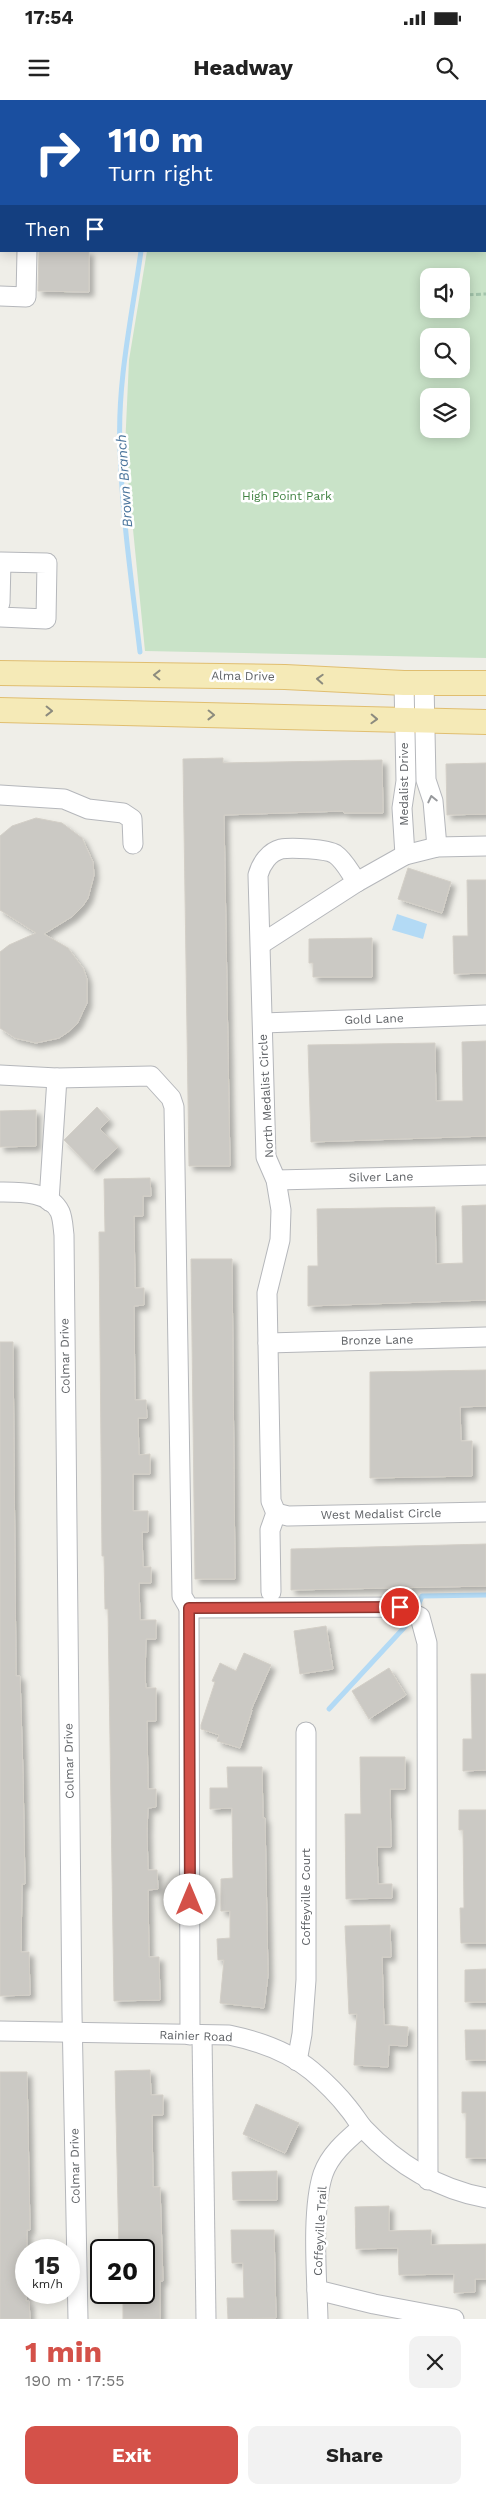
<!DOCTYPE html>
<meta charset="utf-8">
<style>
body{margin:0;font-family:"Work Sans",sans-serif;background:#f2f2f2;color:#222;height:100vh;display:flex;flex-direction:column;font-size:19px;white-space:nowrap}
*{box-sizing:border-box;margin:0}
p{font-size:16px;color:#767676}
.icon{flex:none;width:28px;height:28px;fill:none;stroke:currentColor;stroke-width:2;stroke-linecap:round;stroke-linejoin:round}
.map{position:relative;height:2219px;overflow:hidden}
.sheet{display:flex;flex-direction:column;background:#fff;flex:1}
.sheet>*{flex:none}
.guide{position:absolute;left:0px;top:0px;width:486px;height:152px;box-shadow:0 2px 12px #0003;background:#1a4fa0;color:#fff;overflow:hidden}
.fabs{position:absolute;left:420px;top:168px;display:grid;gap:10px}
.fabs a{display:grid;place-items:center;width:50px;height:50px;border-radius:10px;background:#fff;box-shadow:0 2px 12px #0003;font-size:25px}
.speed{position:absolute;left:15px;top:2139px;display:flex;gap:10px;font-size:25px;font-weight:700;text-align:center}
.speed>*{display:grid;place-content:center;width:65px;height:65px;border-radius:50%;background:#fff;box-shadow:0 2px 12px #0003;line-height:1}
.speed small{font-size:12px;font-weight:400}
.speed .limit{border:2px solid #111;border-radius:8px;background:#fff;color:#111}
.pin{position:absolute;display:grid;place-items:center;width:42px;height:42px;color:#fff;margin:-21px;border:2px solid #fff;border-radius:50%;box-shadow:0 1px 5px #0007}
.me{position:absolute;width:55px;margin:-28px;rotate:0deg;stroke-linejoin:round;filter:drop-shadow(0 0 4px #0008)}
.turn{display:flex;align-items:center;gap:18px;height:105px;padding:0 25px;font-size:22px}
.turn .icon{width:65px;height:65px;stroke-width:2.5}
.turn b{display:block;font-size:35px;line-height:42px}
.then{display:flex;align-items:center;height:48px;padding:0 25px;background:#0003;gap:10px;font-size:19px}
.round{display:grid;place-items:center;flex:none;width:52px;height:52px;border-radius:10px;background:#f2f2f2}
.headline{display:flex;align-items:center;justify-content:space-between;height:85px;padding:0 25px}
h1{font-size:30px;font-weight:700;line-height:38px;color:#d45149}
.cta{display:flex;gap:10px;margin-top:auto;padding:10px 25px}
.cta a{flex:1;height:58px;border-radius:10px;background:#d45149;color:#fff;font-size:20px;font-weight:700;line-height:58px;text-align:center}
.cta a+a{background:#f2f2f2;color:#222}
.status{display:flex;justify-content:space-between;align-items:center;height:35px;padding:0 25px;background:#fff;direction:ltr}
.status svg{height:14px;fill:currentColor}
header{display:flex;justify-content:space-between;align-items:center;height:65px;padding:0 25px;background:#fff;font-size:22px;font-weight:700}
.map>svg:first-child{display:block}
.green{fill:#c9e3c8;fill-rule:evenodd}
.water{fill:#b3daf5}
.lines{fill:none;stroke-linecap:round;stroke-linejoin:round}
.stream{stroke:#b3daf5;stroke-width:5}
.building{fill:#cbc9c4;stroke:#d3cfc7;filter:url(#shadow)}
.minor-casing{stroke:#b5b7bb;stroke-width:21}
.major-casing{stroke:#e0be70;stroke-width:26}
.path{stroke:#a2c4ab;stroke-width:3;stroke-dasharray:5 2.5;stroke-linecap:butt}
.minor{stroke:#fff;stroke-width:19}
.major{stroke:#f5eab7;stroke-width:24}
.oneway{stroke:#8c8b7e}
.oneway2{stroke:#97999c}
.route-casing{stroke:#8a352f;stroke-width:12}
.route{stroke:#d45149;stroke-width:9}
.labels{text-anchor:middle;dominant-baseline:central;stroke-width:5;stroke-linejoin:round;paint-order:stroke}
.park-label{font-size:12px;fill:#428343;stroke:#fff}
.street-label{font-size:12px;fill:#5f6266;stroke:#fff}
.water-label{font-size:14px;font-style:italic;fill:#4c769d;stroke:#fff}
</style>
<div class="status"><b>17:54</b><svg viewBox="0 0 49 12"><path d="M0 12V9h3v3zM5 12V6h3v6zM10 12V3h3v9zM15 12V0h3v12zM26 1h20v11H26zM47 4h2v5h-2z"/></svg></div>
<header><svg class="icon" aria-label="menu" viewBox="0 0 24 24"><path d="M4 6h16M4 12h16M4 18h16"/></svg>Headway<svg class="icon" aria-label="search" viewBox="0 0 24 24"><circle cx="10" cy="10" r="6"/><path d="M15 15l6 6"/></svg></header>
<div class="map">
<svg width="486" height="2219" viewBox="0 0 486 2219">
<defs>
<filter id="shadow"><feDropShadow dx="4.5" dy="4.5" stdDeviation="2.5" flood-color="#0004"/></filter>
</defs>
<rect width="100%" height="100%" fill="#efeee8"/>
<path class="green" d="M192,0H486V558L145,551L125,348L129,260L147,151H485V1ZM461,176V209H429V176ZM461,236V269H429V236ZM461,296V329H429V296Z"/>
<polygon class="water" points="397,814 427,824 423,839 392,830"/>
<g class="lines">
<g class="stream">
<polyline points="184,1 184,0"/>
<path d="M140,552C132,484 122,416 120,348C117,282 132,216 141,151"/>
<polyline points="416,1511 422,1496 486,1495"/>
<polyline points="329,1609 413,1518"/>
</g>
</g>
<g class="building">
<polygon points="39,151 89,151 89,192 38,191"/>
<polygon points="223,658 223,663 382,660 383,713 344,713 343,711 224,715 230,1066 189,1066 183,659"/>
<polygon points="486,663 486,714 447,715 446,664"/>
<polygon points="36,718 62,723 82,738 93,762 94,775 88,798 82,807 73,816 44,834 68,848 83,868 87,879 87,903 77,924 68,932 59,938 36,943 15,938 0,928 0,852 9,845 36,833 0,810 0,736 12,726"/>
<polygon points="408,768 451,782 442,813 398,799"/>
<polygon points="467,780 486,780 486,873 454,874 453,836 468,836"/>
<polygon points="372,838 372,877 313,877 313,863 309,863 309,839"/>
<polygon points="486,941 486,1036 311,1042 308,945 435,943 436,1001 463,1001 462,942"/>
<polygon points="97,1007 109,1020 100,1029 118,1047 93,1070 64,1040"/>
<polygon points="36,1010 36,1046 0,1047 0,1011"/>
<polygon points="150,1078 151,1096 143,1096 143,1116 134,1116 135,1188 144,1188 144,1205 134,1206 135,1300 146,1300 147,1318 138,1318 139,1355 150,1354 150,1374 133,1374 133,1411 148,1411 148,1432 142,1432 143,1467 151,1467 151,1483 139,1483 140,1520 156,1520 156,1539 146,1539 145,1577 146,1588 156,1588 156,1621 147,1621 148,1689 156,1689 156,1707 148,1708 147,1731 148,1770 157,1770 158,1789 148,1790 149,1857 159,1857 160,1900 114,1901 108,1509 105,1509 104,1456 102,1456 99,1132 105,1132 104,1079"/>
<polygon points="486,1105 486,1200 308,1206 308,1166 318,1166 317,1109 435,1107 436,1164 463,1163 462,1106"/>
<polygon points="191,1159 232,1159 235,1479 195,1479"/>
<polygon points="0,1242 13,1242 16,1576 20,1576 23,1675 25,1784 22,1784 21,1852 29,1852 30,1895 0,1896"/>
<polygon points="486,1270 486,1306 460,1307 461,1341 472,1341 472,1376 370,1378 370,1272"/>
<polygon points="486,1444 486,1486 291,1490 291,1449"/>
<polygon points="326,1526 333,1569 300,1574 294,1531"/>
<polygon points="244,1553 271,1565 251,1610 252,1610 240,1648 217,1641 219,1635 201,1629 201,1625 215,1582 212,1581 220,1563 236,1571"/>
<polygon points="389,1568 406,1595 369,1619 352,1591"/>
<polygon points="471,1574 486,1574 486,1670 463,1671 463,1639 472,1639"/>
<polygon points="360,1657 405,1657 405,1689 390,1689 391,1747 377,1747 378,1784 392,1784 392,1798 346,1799 345,1714 361,1714"/>
<polygon points="227,1667 262,1667 263,1718 265,1718 268,1875 264,1908 220,1903 224,1860 218,1860 217,1839 230,1838 230,1811 221,1811 221,1779 233,1778 232,1708 210,1709 210,1688 228,1688"/>
<polygon points="459,1710 486,1710 486,1843 461,1843 460,1808 464,1808 463,1730 459,1730"/>
<polygon points="390,1825 391,1857 382,1857 384,1925 408,1927 407,1946 389,1945 388,1967 354,1965 357,1914 349,1914 345,1826"/>
<polygon points="486,1869 486,1902 465,1902 465,1870"/>
<polygon points="465,1930 486,1930 486,1960 466,1960"/>
<polygon points="150,1970 151,1995 163,1995 163,2015 152,2015 153,2087 160,2087 163,2181 160,2181 160,2219 123,2219 123,2196 144,2196 144,2150 119,2150 115,1971"/>
<polygon points="0,1972 27,1972 30,2130 27,2130 26,2201 29,2201 30,2219 0,2219"/>
<polygon points="462,1992 486,1992 486,2058 466,2058 466,2013 462,2013"/>
<polygon points="256,2004 299,2023 285,2053 243,2034"/>
<polygon points="277,2071 277,2100 233,2100 232,2072"/>
<polygon points="389,2106 389,2131 431,2130 431,2145 486,2144 486,2179 475,2179 475,2192 454,2193 454,2174 399,2175 398,2148 356,2149 355,2107"/>
<polygon points="231,2130 274,2130 276,2218 228,2219 227,2198 244,2198 243,2163 232,2163"/>
</g>
<g class="lines">
<defs>
<g id="minor">
<polyline points="29,1 29,0"/>
<polyline points="0,196 26,197 27,151"/>
<polyline points="0,503 1,462 47,463 46,519 0,517"/>
<polyline points="404,583 406,681 402,708 405,755"/>
<polyline points="424,583 426,680 433,701 437,747"/>
<polyline points="0,695 64,699 88,709 123,713 132,719 133,744"/>
<polyline points="261,844 357,782"/>
<polyline points="263,923 486,915"/>
<polyline points="0,975 57,978 49,1101"/>
<polyline points="57,978 151,976 171,998 174,1007 182,1496 189,1508 400,1507 420,1517 427,1543 428,2080"/>
<polyline points="276,1080 486,1075"/>
<path d="M0,1092C20,1092 50,1091 60,1112C63,1119 63,1128 64,1135L72,1913L78,2219"/>
<polyline points="268,1243 486,1237"/>
<path d="M276,1413L271,1401L267,1193L280,1140L281,1110L276,1080L266,1057L258,775C261,764 269,752 281,749C291,747 327,749 335,754C345,761 350,773 357,782L405,755L437,747L486,746"/>
<polyline points="276,1413 288,1416 486,1412"/>
<polyline points="271,1492 270,1430 276,1413"/>
<polyline points="189,1508 190,1935"/>
<path d="M0,1931L229,1935C258,1941 289,1952 312,1971C325,1982 339,1996 349,2009C354,2015 358,2022 363,2028C397,2064 437,2089 486,2098"/>
<polyline points="202,1935 206,2219"/>
<polyline points="297,1961 302,1934 306,1880 306,1632"/>
<polyline points="317,2190 374,2204 454,2219"/>
<path d="M318,2219C317,2179 311,2111 323,2074C330,2054 347,2040 362,2027"/>
</g>
<g id="major">
<polyline points="0,573 285,577 404,583 486,583"/>
<polyline points="0,610 486,622"/>
</g>
</defs>
<use href="#minor" class="minor-casing"/>
<use href="#major" class="major-casing"/>
<polyline class="path" points="461,195 486,194"/>
<use href="#minor" class="minor"/>
<use href="#major" class="major"/>
</g>
<defs><path id="oneway-chevron" d="M-2-3.5L2.5 0L-2 3.5" fill="none" stroke-width="1.6" stroke-linecap="round" stroke-linejoin="round" transform="scale(1.25)"/></defs>
<g class="oneway">
<use href="#oneway-chevron" transform="translate(157 575) rotate(-179)"/>
<use href="#oneway-chevron" transform="translate(320 579) rotate(-177)"/>
<use href="#oneway-chevron" transform="translate(49 611) rotate(1)"/>
<use href="#oneway-chevron" transform="translate(211 615) rotate(1)"/>
<use href="#oneway-chevron" transform="translate(374 619) rotate(2)"/>
</g>
<use class="oneway2" href="#oneway-chevron" transform="translate(432 699) rotate(-103)"/>
<g class="lines">
<defs>
<polyline id="route" points="190,1800 189,1508 400,1507"/>
</defs>
<use href="#route" class="route-casing"/>
<use href="#route" class="route"/>
</g>
<g class="labels">
<g class="park-label">
<text x="287" y="396">High Point Park</text>
</g>
<g class="street-label">
<text transform="translate(243 576) rotate(1)">Alma Drive</text>
<text transform="translate(404 684) rotate(-90)">Medalist Drive</text>
<text transform="translate(374 919) rotate(-2)">Gold Lane</text>
<text transform="translate(266 996) rotate(-93)">North Medalist Circle</text>
<text transform="translate(381 1077) rotate(-1)">Silver Lane</text>
<text transform="translate(377 1240) rotate(-1)">Bronze Lane</text>
<text transform="translate(65 1256) rotate(-91)">Colmar Drive</text>
<text transform="translate(381 1414) rotate(-1)">West Medalist Circle</text>
<text transform="translate(69 1661) rotate(-91)">Colmar Drive</text>
<text transform="translate(306 1797) rotate(-90)">Coffeyville Court</text>
<text transform="translate(196 1936) rotate(2)">Rainier Road</text>
<text transform="translate(75 2066) rotate(-91)">Colmar Drive</text>
<text transform="translate(320 2131) rotate(-87)">Coffeyville Trail</text>
</g>
<g class="water-label">
<text transform="translate(124 381) rotate(-94)">Brown Branch</text>
</g>
</g>
</svg>
<div class="fabs">
<a><svg class="icon" aria-label="sound" viewBox="0 0 24 24"><path d="M4 9h4l5-4v14l-5-4H4zM17 9q2 3 0 6"/></svg></a>
<a><svg class="icon" aria-label="search" viewBox="0 0 24 24"><circle cx="10" cy="10" r="6"/><path d="M15 15l6 6"/></svg></a>
<a><svg class="icon" aria-label="layers" viewBox="0 0 24 24"><path d="M12 4l9 5-9 5-9-5zM3 14l9 5 9-5"/></svg></a>
</div>
<div class="speed"><div>15<small>km/h</small></div><div class="limit">20</div></div>
<div class="pin" style="left:400px;top:1507px;background:#d93025"><svg class="icon" aria-label="arrive" viewBox="0 0 24 24"><path d="M6 21V4h12l-3 4 3 4H6"/></svg></div>
<svg class="me" style="left:190px;top:1800px" viewBox="-20 -20 40 40"><circle r="19" fill="#fff"/><path d="M0-13L10 11 0 6-10 11z" fill="#d45149"/></svg>
<div class="guide">
<div class="turn"><svg class="icon" aria-label="right" viewBox="0 0 24 24"><path d="M7 20v-9h11M14 6l5 5-5 5"/></svg><div><b>110 m</b>Turn right</div></div>
<div class="then">Then<svg class="icon" aria-label="arrive" viewBox="0 0 24 24"><path d="M6 21V4h12l-3 4 3 4H6"/></svg></div>
</div>
</div>
<section class="sheet">
<div class="headline"><div><h1>1 min</h1><p>190 m · 17:55</p></div><a class="round"><svg class="icon" aria-label="close" viewBox="0 0 24 24"><path d="M6 6l12 12M18 6L6 18"/></svg></a></div>
<div class="cta"><a>Exit</a><a>Share</a></div>
</section>
